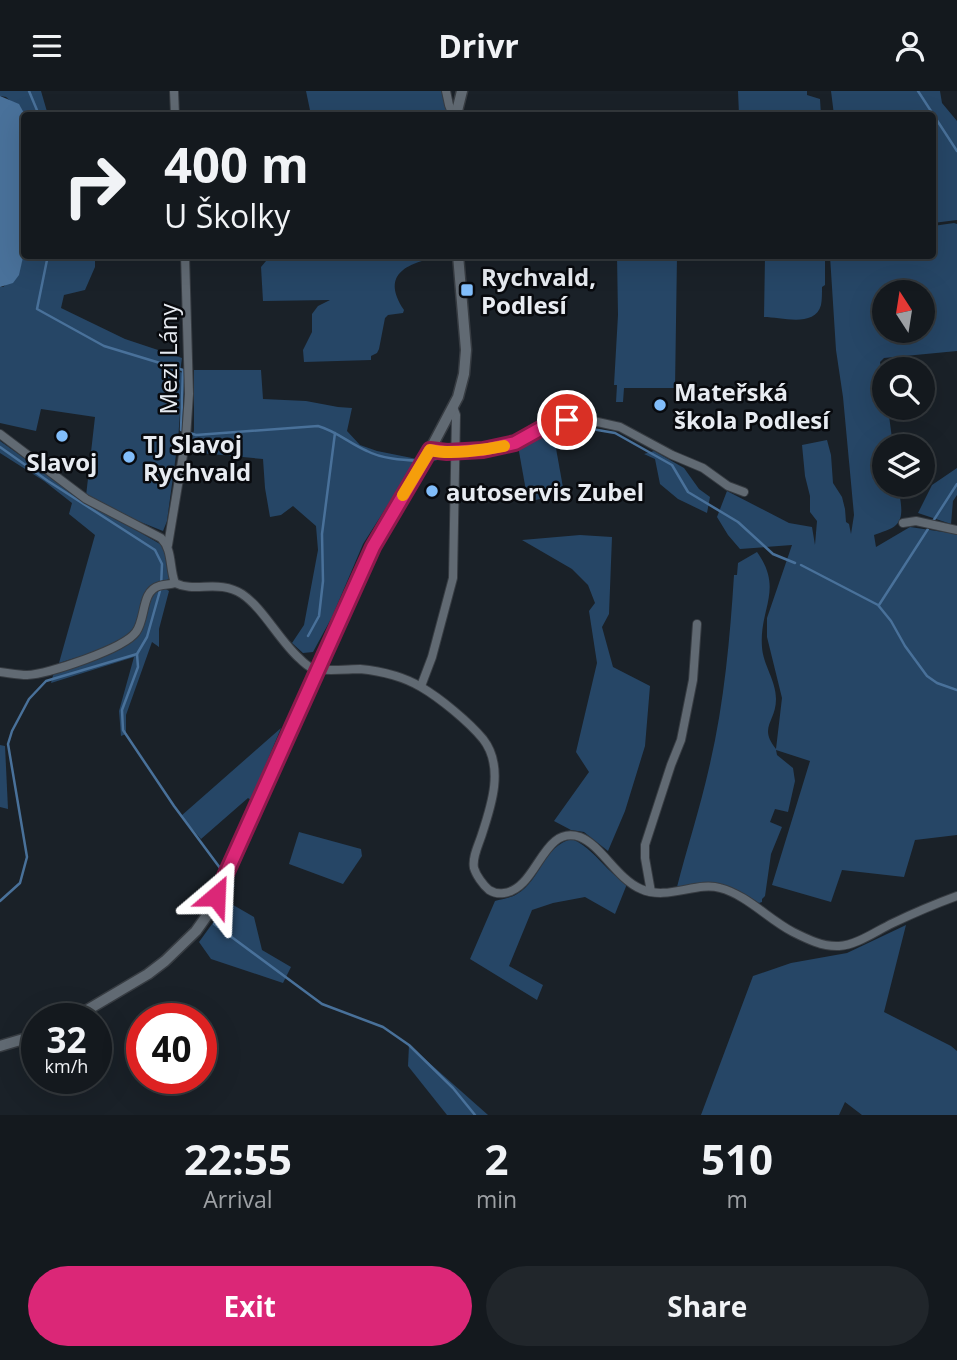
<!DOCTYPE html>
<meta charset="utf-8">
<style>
body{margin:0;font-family:"Open Sans",sans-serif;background:#21262b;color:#f1f3f6;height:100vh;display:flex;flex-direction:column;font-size:26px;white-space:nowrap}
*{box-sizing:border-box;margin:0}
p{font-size:23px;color:#9da0a4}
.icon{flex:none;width:38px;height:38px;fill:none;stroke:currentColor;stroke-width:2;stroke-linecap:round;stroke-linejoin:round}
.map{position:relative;height:1024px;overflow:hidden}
.drawer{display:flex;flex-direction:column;background:#14191e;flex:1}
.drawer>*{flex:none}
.top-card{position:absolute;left:21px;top:21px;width:915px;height:147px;border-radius:7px;box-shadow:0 7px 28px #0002,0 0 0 2px #33383c;background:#14191e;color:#f1f3f6;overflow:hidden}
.needle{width:46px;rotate:348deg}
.fabs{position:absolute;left:872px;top:189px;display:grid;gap:14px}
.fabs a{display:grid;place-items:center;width:63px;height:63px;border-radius:50%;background:#14191e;box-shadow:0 7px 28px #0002,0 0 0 2px #33383c;font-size:35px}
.speed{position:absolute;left:21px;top:912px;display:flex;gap:14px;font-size:35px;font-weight:700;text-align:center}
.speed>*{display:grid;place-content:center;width:91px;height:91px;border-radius:50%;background:#14191e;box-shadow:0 7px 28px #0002,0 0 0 2px #33383c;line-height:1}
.speed small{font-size:18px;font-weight:400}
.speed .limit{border:10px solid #d22;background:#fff;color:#111}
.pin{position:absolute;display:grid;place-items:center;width:60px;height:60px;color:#fff;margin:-30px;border:4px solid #fff;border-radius:50%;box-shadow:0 2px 7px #0007}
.me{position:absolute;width:77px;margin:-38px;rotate:26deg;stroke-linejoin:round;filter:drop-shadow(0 0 5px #0008)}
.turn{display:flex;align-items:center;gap:24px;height:147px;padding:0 28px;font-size:32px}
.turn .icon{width:91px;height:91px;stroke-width:2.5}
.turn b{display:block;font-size:49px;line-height:60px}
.eta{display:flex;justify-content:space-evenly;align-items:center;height:119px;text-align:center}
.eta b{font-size:42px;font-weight:700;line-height:49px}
.cta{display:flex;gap:14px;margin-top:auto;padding:14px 28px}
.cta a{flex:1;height:80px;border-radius:42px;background:#db2777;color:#fff;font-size:28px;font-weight:700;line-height:80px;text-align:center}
.cta a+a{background:#21262b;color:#f1f3f6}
header{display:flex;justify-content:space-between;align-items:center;height:91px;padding:0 28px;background:#14191e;font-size:32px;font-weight:700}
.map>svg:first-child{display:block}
.green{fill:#264666;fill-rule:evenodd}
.water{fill:#49719a}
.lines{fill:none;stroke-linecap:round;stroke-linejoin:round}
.stream{stroke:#49719a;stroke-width:2.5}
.street-casing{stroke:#373c42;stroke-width:10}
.secondary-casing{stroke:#373c42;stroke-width:13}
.street{stroke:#616a73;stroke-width:8}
.secondary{stroke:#616a73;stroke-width:10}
.route-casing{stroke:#8e194d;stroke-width:18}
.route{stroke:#db2777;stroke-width:12}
.slow{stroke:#f59e0b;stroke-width:12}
.poi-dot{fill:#81bdfa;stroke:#080a0e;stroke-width:2.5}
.labels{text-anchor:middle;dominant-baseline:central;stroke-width:5;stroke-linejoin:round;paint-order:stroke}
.poi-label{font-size:24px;font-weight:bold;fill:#e7ebf1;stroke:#080a0e;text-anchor:start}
.street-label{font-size:24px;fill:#e7ebf1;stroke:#080a0e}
</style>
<header><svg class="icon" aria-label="menu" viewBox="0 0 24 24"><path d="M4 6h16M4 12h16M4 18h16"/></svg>Drivr<svg class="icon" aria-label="person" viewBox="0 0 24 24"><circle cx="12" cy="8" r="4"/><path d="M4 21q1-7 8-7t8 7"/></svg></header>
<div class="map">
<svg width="957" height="1024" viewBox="0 0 957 1024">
<rect width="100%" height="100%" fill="#1a2128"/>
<g class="green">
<polygon points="0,0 41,0 48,24 25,24 24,22 6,6 0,5"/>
<polygon points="306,0 444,0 447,24 311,24"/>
<polygon points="738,0 807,0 807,4 820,8 821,24 739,24"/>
<polygon points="831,0 940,0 942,12 957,30 957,129 933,132 933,24 834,24"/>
<path d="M954,132L957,133V260L884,267L880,271L884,292V317H888L893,355H884V394H898C899,405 906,425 896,434C891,439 881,441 874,444L876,456L910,436L957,443V744L915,749L904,786L842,779L831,811L772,794L810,670L776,659L777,664L793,677L795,690L788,721L775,718L770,731L782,736L771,763L765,805L762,808V811L759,812C722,788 719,791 677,796C687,757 700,717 709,677C724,614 730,548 734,484H737L738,472L757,461C784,499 759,517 762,556C763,574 776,589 776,608C776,631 758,636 776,658L782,607L767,546V527L792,454L740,458L728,444L717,426L727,400L789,432L812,436L815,454L817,430L810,421V405L805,385L802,354L827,349L831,364L833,392L842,406L845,418L846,431L849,433L851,443L854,424L843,306L836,259L830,165L933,164V135ZM884,201H922V240H884Z"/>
<polygon points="24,162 24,164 95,165 95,176 85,199 64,204 61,217 125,248 182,267 180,281 183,282 178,349 167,430 163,440 118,422 86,405 95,326 41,318 36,340 0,332 0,196 3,196 18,184"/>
<path d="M271,164H441V165C410,172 379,181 404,219L403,222L388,224L385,227L379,258L377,262L371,265V269L304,271L303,259L312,241V223L318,215L330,209L263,210L261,176Z"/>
<polygon points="617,165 677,165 675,297 624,297 623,311 616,311 617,294 614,294 618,224"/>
<path d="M765,165H825V194L822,196C822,202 822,209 821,214C815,237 781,226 764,226Z"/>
<polygon points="194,279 261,279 263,308 306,310 338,316 352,317 347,340 360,354 377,360 417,368 363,453 332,526 313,561 303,562 292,552 304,534 318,459 316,435 293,415 281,424 270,426 265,397 263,368 200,362 190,358 194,339"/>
<polygon points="552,335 564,402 528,411 518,355"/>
<path d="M0,350L79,406L160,453L165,458L170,487C164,491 155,493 150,496C141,502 140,528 134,538C124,556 79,565 59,572L95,444L69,423L72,412L44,390L0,362Z"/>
<polygon points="654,360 684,377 699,398 710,406 707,422 678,408 660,393 655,368 644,363"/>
<polygon points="957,377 957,404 953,410 951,433 918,422 932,394"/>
<polygon points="580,444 612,446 609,523 602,536 613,576 650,595 645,655 625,720 608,760 584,741 571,739 554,730 589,681 576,661 597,572 589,520 595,512 588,494 572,478 522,449"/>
<polygon points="164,497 169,500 159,538 159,556 152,551 126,624 126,643 121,645 119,620 134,566 51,592 54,581 129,551 152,504 156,499"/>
<polygon points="281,637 251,709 248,707 201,748 181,725"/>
<polygon points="0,654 5,655 8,718 0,716"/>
<polygon points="299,741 361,758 362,765 343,793 289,773"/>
<path d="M572,748C588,755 596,766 608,778C614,784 621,789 627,793L615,823L585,806L553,812L532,819L509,875L543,894L537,909L470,868L495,810C502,808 511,807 517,803C541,789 543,755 572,748Z"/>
<polygon points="228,811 254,826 262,859 291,876 283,892 211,868 199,851"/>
<polygon points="906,834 884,921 951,955 957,960 957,1024 862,1024 845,1011 839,1024 701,1024 753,885 791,872 847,862"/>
<polygon points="409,954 488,1024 447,1024 408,975"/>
</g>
<polygon class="water" points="0,5 19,13 25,24 24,162 19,184 13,192 0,196"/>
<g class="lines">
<g class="stream">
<polyline points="29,0 39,24"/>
<polyline points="918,0 957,60"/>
<path d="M48,164L37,218L104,255L183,279L181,339L196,344L318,335C336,340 349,352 367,360C382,368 403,369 421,370"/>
<polyline points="0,356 48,390 155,459 162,473 161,496 147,546 137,563 46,590 29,608 12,640 8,653 27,766 20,792 0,810"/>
<polyline points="459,366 513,359 552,337 580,336 615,342 672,374 688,401 738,431 773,463 795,472"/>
<polyline points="427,369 452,366"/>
<polyline points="801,474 878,514 891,530 905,555 927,585 937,592 957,599"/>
<polyline points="879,514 957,393"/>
<polyline points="308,545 319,525 323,490 322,443 335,342"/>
<polyline points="137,563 138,576 122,619 123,639 174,715 223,781"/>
<polyline points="229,789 233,795 214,833 322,913 383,936 409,954 453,997 475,1024"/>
</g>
<defs>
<g id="street">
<polyline points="174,0 175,24"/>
<polyline points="446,0 449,14 453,24"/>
<path d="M0,343L86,408L161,447C173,459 169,476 175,492C195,502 219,488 242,503C263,517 279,549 299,567C303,571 307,575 312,577C320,581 349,578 360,578C380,580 404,586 421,596C440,607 469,631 483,648C505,676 491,716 481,746C478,755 472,767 474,777C476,784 483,794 489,799C494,802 498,803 504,802C538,798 542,733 580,746C601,754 617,788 641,798C667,810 697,790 720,797C747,804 768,828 793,841C807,848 823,856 839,855C857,854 876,840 893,832C914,822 935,813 957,805"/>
<polyline points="430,359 447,361 483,359 515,352 549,333 567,329 593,330 620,336 672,364 703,377 728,395 744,401"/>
<polyline points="903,432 916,430 957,439"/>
<polyline points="168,454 186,346 189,303 185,164"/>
<path d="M0,581C9,582 18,584 27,584C48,583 124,558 136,541C146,528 141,500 159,495C165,493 170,494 175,492"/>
<polyline points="421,595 432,566 453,487 456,324 453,316"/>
<polyline points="651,801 645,767 645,754 671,674 681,649 693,589 697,533"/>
</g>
<g id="secondary">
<polyline points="456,24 462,0"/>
<polyline points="72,928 148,883 165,870 196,840 208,823 234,770 373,456 430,359 458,306 464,283 466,259 458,164"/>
<polyline points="0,955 37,944"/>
</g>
</defs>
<use href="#street" class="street-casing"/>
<use href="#secondary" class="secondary-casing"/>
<use href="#street" class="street"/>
<use href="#secondary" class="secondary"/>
</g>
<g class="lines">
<defs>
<polyline id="route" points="216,805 373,456 430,359 447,361 483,359 515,352 549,333 567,329"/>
</defs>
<use href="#route" class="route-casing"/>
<use href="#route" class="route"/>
<path class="slow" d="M403,404L430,359C449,364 485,359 504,355"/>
</g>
<g class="poi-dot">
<rect x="460" y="192" width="14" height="14" rx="3.5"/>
<circle cx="660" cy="314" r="7"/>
<circle cx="62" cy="345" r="7"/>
<circle cx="129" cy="366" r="7"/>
<circle cx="432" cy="400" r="7"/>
</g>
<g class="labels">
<g class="poi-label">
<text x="481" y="185">Rychvald,<tspan x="481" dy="28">Podlesí</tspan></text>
<text x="674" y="300">Mateřská<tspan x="674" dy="28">škola Podlesí</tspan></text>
<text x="143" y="352">TJ Slavoj<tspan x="143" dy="28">Rychvald</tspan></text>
<text x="62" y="370" text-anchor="middle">Slavoj</text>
<text x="446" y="400">autoservis Zubel</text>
</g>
<g class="street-label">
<text transform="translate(167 268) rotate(-90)">Mezi Lány</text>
</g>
</g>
</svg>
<div class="fabs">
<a><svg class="needle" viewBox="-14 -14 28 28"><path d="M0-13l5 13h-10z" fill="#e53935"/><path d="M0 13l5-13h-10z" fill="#9da0a4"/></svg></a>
<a><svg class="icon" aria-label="search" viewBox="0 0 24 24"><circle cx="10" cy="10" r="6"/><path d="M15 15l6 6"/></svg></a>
<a><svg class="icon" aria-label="layers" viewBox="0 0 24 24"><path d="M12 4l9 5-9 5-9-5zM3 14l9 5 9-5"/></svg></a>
</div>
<div class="speed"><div>32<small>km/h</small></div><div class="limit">40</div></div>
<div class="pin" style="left:567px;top:329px;background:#d93025"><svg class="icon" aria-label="arrive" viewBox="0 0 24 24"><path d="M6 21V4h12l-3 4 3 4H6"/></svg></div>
<svg class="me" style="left:216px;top:805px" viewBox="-20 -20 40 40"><path d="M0-17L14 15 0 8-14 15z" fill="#db2777" stroke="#fff" stroke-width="4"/></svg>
<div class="top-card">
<div class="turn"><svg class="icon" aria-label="right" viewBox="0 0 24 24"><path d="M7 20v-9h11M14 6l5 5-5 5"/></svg><div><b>400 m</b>U Školky</div></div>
</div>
</div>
<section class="drawer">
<div class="eta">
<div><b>22:55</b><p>Arrival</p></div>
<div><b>2</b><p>min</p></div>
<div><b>510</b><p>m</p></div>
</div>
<div class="cta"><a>Exit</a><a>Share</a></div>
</section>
